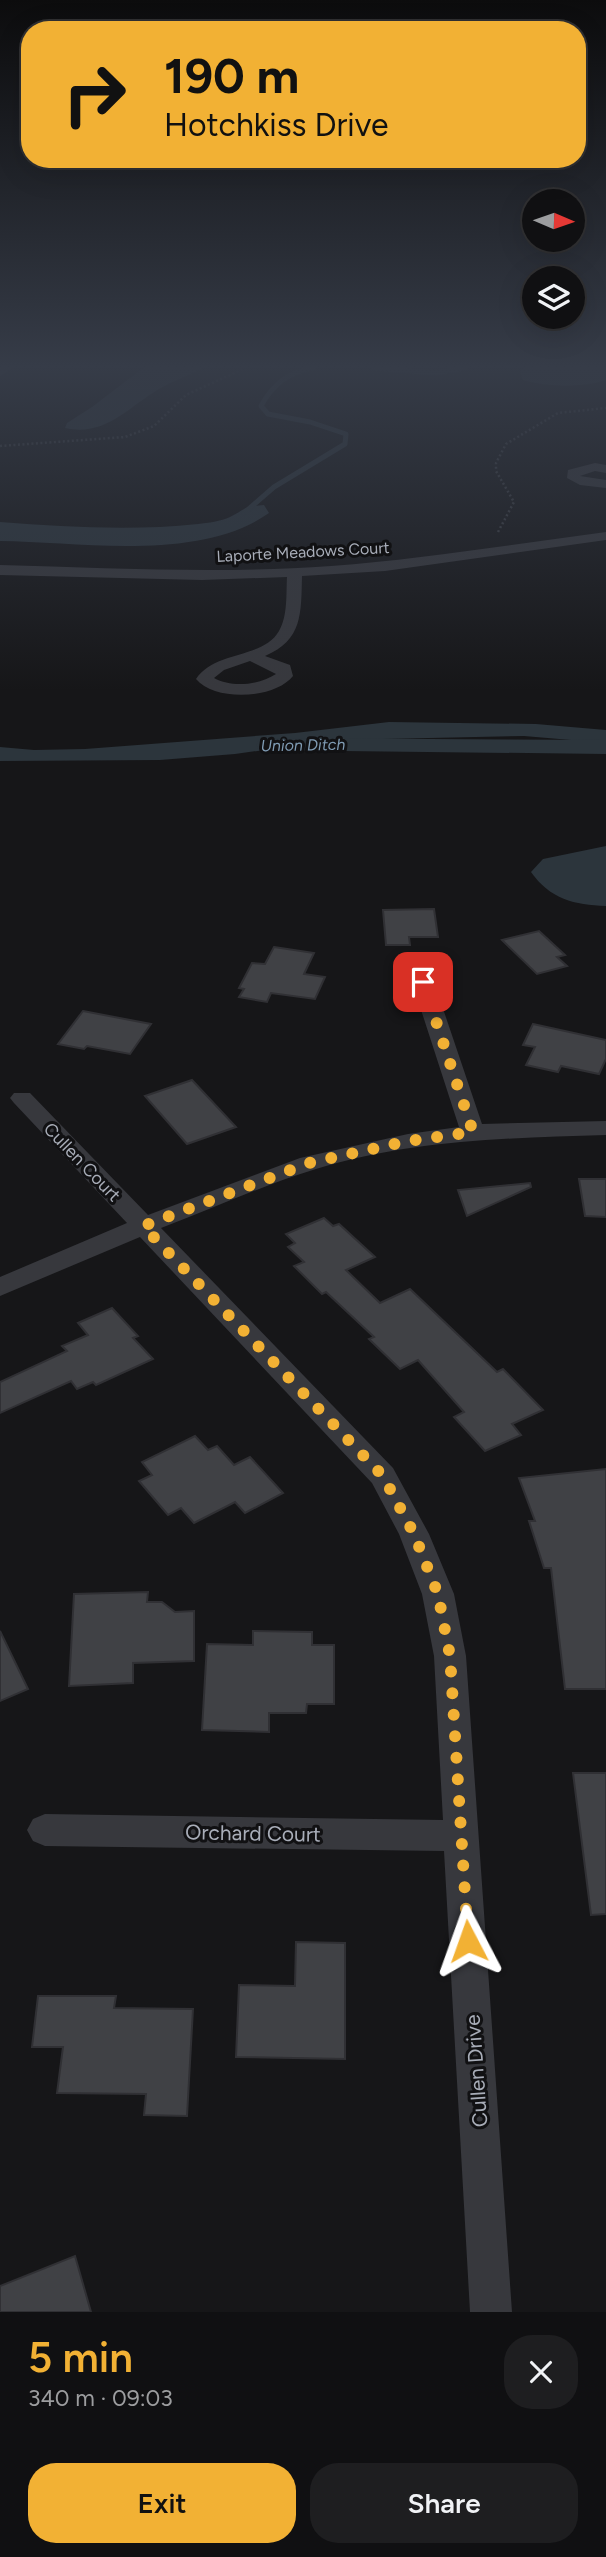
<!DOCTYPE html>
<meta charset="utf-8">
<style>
body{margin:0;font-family:Figtree,sans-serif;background:#1e1e20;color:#f1f3f6;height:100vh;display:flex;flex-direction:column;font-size:26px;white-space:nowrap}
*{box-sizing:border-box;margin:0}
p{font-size:23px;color:#9c9d9f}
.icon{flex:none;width:38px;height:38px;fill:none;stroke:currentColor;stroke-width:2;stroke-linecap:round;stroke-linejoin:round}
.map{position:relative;height:2312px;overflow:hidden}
.drawer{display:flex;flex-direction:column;background:#101012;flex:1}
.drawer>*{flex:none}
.top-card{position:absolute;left:21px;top:21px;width:565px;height:147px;border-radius:28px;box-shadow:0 7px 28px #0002,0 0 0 2px #303032;background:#f2b134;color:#111;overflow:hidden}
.needle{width:46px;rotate:92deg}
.buttons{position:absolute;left:522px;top:189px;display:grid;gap:14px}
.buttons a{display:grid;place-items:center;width:63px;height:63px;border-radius:50%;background:#101012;box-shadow:0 7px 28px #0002,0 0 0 2px #303032;font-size:35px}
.pin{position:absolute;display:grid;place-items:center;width:60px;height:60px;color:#fff;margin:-30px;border-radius:14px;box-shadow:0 4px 10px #0006}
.me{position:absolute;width:77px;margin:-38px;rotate:356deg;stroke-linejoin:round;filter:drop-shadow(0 0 5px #0008)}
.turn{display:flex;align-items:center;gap:24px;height:147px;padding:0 28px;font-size:32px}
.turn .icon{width:91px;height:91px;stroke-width:2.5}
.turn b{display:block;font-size:49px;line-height:60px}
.round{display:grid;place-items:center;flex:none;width:74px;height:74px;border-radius:28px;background:#1e1e20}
.summary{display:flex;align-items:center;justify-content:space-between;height:119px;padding:0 28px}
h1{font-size:42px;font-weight:600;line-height:52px;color:#f2b134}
.button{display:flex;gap:14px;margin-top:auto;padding:14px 28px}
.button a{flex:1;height:80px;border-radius:28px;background:#f2b134;color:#111;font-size:28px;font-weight:600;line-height:80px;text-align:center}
.button a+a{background:#1e1e20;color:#f1f3f6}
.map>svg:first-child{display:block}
.water{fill:#2c353c}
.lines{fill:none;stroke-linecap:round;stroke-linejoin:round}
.stream{stroke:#2c353c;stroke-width:5}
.canal{fill:#2c353c;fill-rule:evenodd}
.building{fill:#404145;stroke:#303034;stroke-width:2}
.path{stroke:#3d3f44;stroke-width:2.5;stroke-dasharray:2 2.5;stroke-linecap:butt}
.minor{fill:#37383d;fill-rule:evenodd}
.route{stroke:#f2b134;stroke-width:12;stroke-dasharray:0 21.6}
.labels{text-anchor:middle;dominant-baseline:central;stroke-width:6;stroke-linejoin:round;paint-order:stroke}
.far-street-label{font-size:16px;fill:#a8adb8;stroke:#111113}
.far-water-label{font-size:16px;font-style:italic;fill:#7f9bb3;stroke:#111113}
.street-label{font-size:18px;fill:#a8adb8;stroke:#111113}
.near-street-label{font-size:21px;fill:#a8adb8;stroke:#111113}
</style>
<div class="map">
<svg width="606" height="2312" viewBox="0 0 606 2312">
<rect width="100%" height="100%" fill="#161618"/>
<g class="water">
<path d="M143,368H204C189,375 173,381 159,389C127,408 105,437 65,428L67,423L92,407Z"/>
<path d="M524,368H605L606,380C583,388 546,387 523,380L520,372Z"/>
<path d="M264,505L269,513C200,562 81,542 0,541V522C66,527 132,531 198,524C208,523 221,521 230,517C248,508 241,507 264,505Z"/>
<polygon points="389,722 536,724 606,730 606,743 524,736 337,740 235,754 160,760 0,761 0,747 34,750 85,749 295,733"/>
<path d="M606,846V906C574,905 550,899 531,872L543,859Z"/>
</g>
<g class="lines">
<g class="stream">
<polyline points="374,368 435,373 464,368"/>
<path d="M244,513L274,487L345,444L346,434L310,422L268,414L261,406C273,384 289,372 313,368"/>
</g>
<polygon class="canal" points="267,738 606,740 606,754 259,750 256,745 259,740"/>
</g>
<g class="building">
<polygon points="434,909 438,937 409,937 410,945 386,945 383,910"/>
<polygon points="539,931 565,955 557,957 567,966 537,974 502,940"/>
<polygon points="274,947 314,953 304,974 325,977 315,999 271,993 267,1002 239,997 244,989 239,988 252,963 265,964"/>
<polygon points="83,1011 151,1024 130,1054 87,1046 84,1049 58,1044"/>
<polygon points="533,1024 606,1040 606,1059 599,1074 561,1066 558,1072 526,1065 535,1047 523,1045"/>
<polygon points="192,1080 236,1127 187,1144 145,1096"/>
<polygon points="579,1179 606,1179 606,1217 585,1216"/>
<polygon points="530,1183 531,1187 467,1216 458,1190"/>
<polygon points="324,1218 333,1226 339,1224 375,1257 346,1270 380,1303 410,1289 497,1372 503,1369 543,1410 512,1424 521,1435 485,1451 454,1417 464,1412 418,1360 400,1369 369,1339 374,1337 326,1292 322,1294 294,1266 304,1262 288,1247 295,1243 286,1234"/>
<polygon points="112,1308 138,1336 133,1338 153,1359 96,1385 93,1382 77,1389 71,1381 0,1413 0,1382 67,1351 62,1346 88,1335 78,1323"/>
<polygon points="195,1436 208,1450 217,1446 234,1465 250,1457 283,1493 245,1513 235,1502 194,1523 181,1508 168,1515 139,1481 152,1475 142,1462"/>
<polygon points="606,1469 606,1689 565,1689 551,1568 544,1568 529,1521 535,1521 519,1478"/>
<polygon points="148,1592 147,1602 162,1602 175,1612 194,1611 194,1661 133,1663 133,1683 69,1686 74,1594"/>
<polygon points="0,1631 28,1689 0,1701"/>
<polygon points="253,1631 312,1632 312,1645 334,1645 334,1704 307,1704 306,1713 269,1713 269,1732 202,1730 207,1644 253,1645"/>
<polygon points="573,1773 606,1773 606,1914 591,1915"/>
<polygon points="296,1942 345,1943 345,2059 236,2057 239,1985 295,1986"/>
<polygon points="38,1996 116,1996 114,2008 193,2009 187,2116 144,2115 146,2094 57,2093 63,2047 32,2047"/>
<polygon points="75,2256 91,2312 0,2312 0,2286"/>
</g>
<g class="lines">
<g class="path">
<polyline points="0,446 125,437 154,426 186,395 245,368"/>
<polyline points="498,532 514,502 496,471 496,463 506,444 558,413 606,408"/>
</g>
<g class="minor">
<polygon points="0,368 13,368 0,376"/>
<polygon points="595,463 606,465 606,473 595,471 580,476 606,480 606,488 580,485 567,478 568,470"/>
<path d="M606,532V540L385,571L302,576C301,613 303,640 265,656L290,665L293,676C275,699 215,702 196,679C215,650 263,659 279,631C288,616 286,593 287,577L202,580L0,575V565C110,568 221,574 331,566C423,559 514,544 606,532ZM250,661L276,674C259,685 232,688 214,678L224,670Z"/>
<path d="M423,975L431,977L434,982L482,1124L606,1121V1135C508,1138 410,1140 316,1169C263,1185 212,1209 161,1228L393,1468L429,1534L454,1594L466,1656L512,2312H470L444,1851L45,1846L33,1841L27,1830L33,1819L45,1814L443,1820L434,1656L422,1594L399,1534L372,1483L140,1237L0,1296V1277L127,1223L14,1103L10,1098L14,1093H30L148,1215L300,1158L408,1134L459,1127L412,982L415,977Z"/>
</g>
</g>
<linearGradient id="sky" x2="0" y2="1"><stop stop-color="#0c0c0d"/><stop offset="0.53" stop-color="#363c48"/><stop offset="1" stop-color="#363c48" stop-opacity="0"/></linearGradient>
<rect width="606" height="691" fill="url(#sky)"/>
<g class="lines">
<polyline class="route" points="423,982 473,1132 408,1141 309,1163 143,1226 383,1476 414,1534 438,1594 450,1656 468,1941"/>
</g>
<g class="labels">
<g class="far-street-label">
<text transform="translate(303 552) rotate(-3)">Laporte Meadows Court</text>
</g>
<g class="far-water-label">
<text transform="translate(303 745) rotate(-1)">Union Ditch</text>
</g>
<g class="street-label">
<text transform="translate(82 1162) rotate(46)">Cullen Court</text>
</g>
<g class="near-street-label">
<text transform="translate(253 1833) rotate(1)">Orchard Court</text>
<text transform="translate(476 2071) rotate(-94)">Cullen Drive</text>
</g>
</g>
</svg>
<div class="buttons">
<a><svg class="needle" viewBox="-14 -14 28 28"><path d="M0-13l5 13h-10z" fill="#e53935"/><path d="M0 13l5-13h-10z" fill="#9c9d9f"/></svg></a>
<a><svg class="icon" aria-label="layers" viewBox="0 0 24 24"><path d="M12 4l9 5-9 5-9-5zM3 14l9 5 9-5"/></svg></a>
</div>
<div class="pin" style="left:423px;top:982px;background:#d93025"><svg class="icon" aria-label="arrive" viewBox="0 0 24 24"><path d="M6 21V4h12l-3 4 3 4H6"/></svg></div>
<svg class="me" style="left:468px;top:1941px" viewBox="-20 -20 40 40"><path d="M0-17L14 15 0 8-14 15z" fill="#f2b134" stroke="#fff" stroke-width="4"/></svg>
<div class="top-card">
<div class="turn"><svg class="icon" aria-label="right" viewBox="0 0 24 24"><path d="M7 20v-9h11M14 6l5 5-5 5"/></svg><div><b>190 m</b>Hotchkiss Drive</div></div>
</div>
</div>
<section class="drawer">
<div class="summary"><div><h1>5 min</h1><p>340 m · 09:03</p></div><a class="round"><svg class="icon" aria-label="close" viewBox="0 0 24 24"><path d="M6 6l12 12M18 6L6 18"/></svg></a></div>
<div class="button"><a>Exit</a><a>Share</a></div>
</section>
